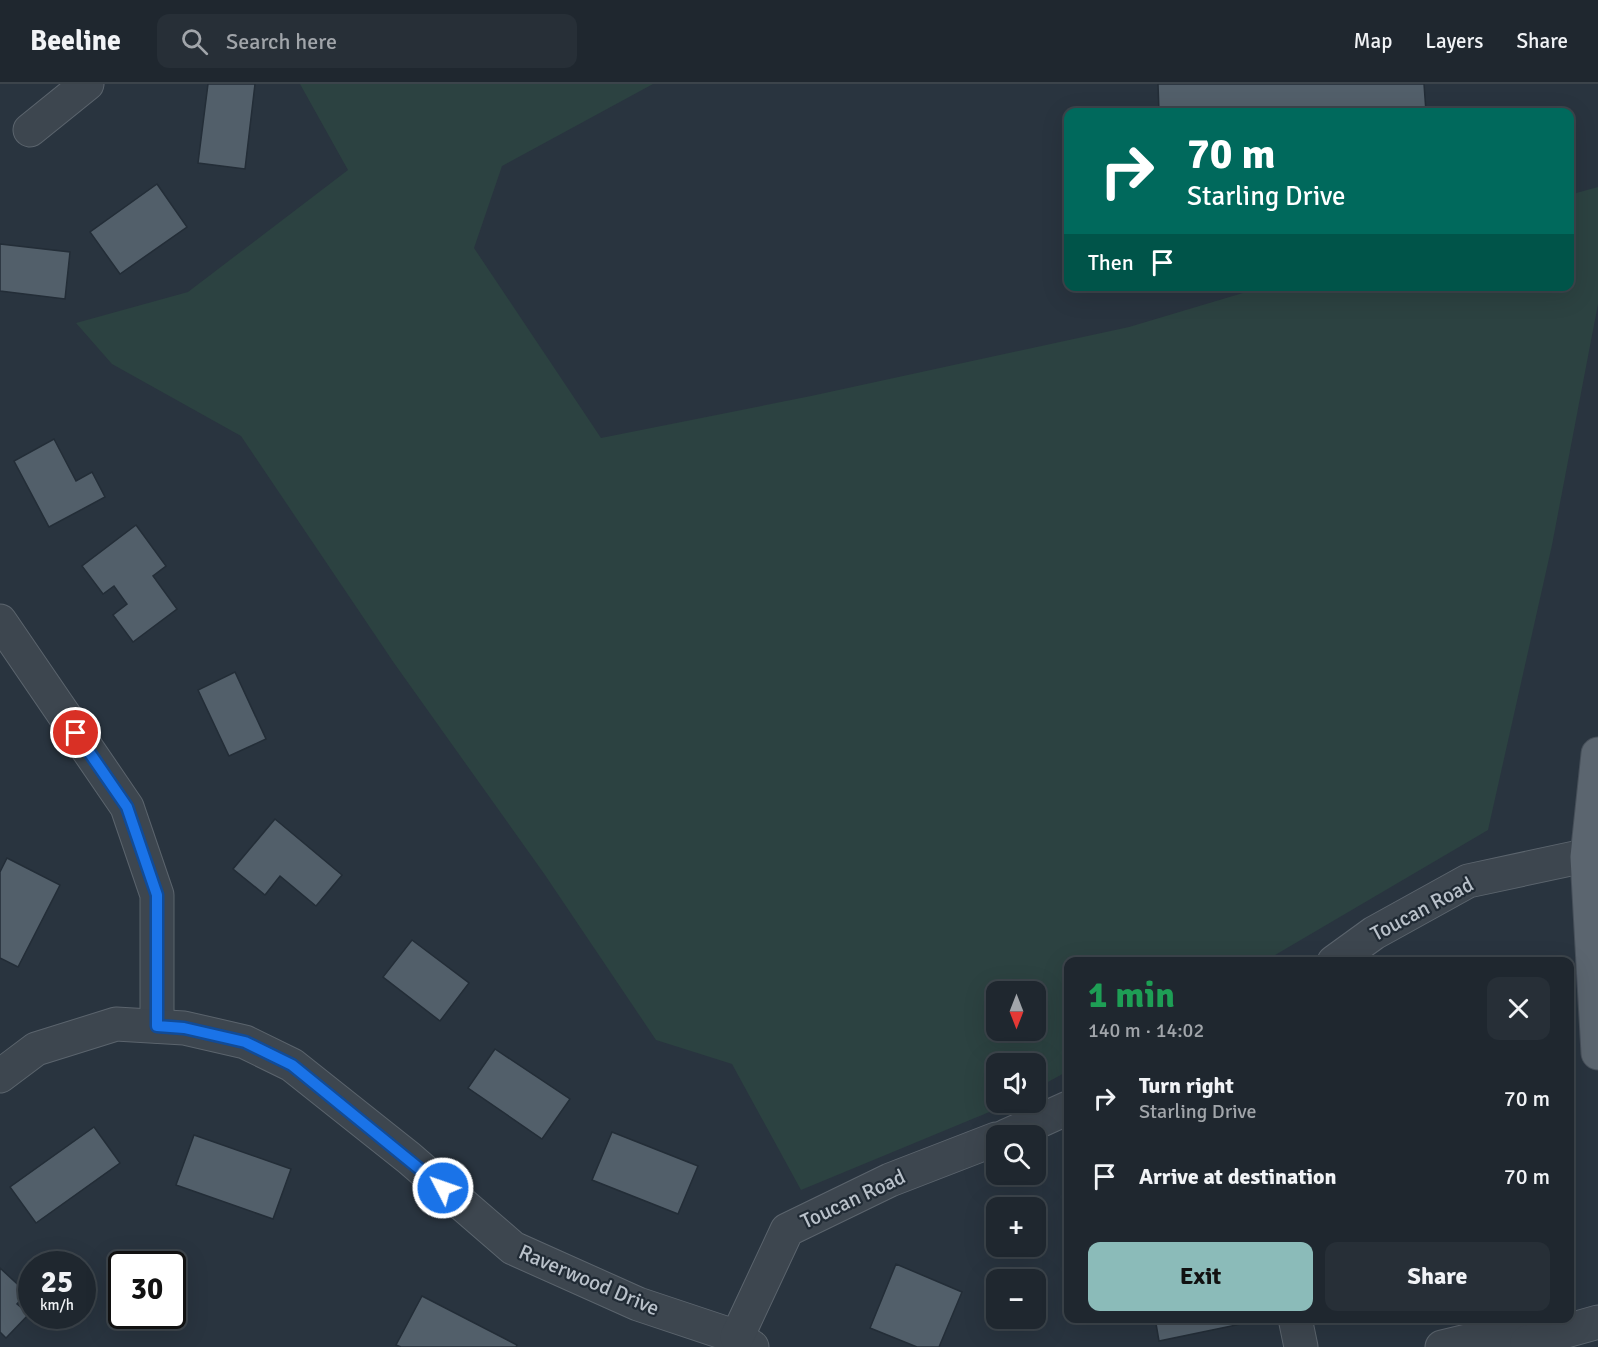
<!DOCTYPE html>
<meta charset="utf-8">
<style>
body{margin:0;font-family:Signika,sans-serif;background:#272f37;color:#f1f3f6;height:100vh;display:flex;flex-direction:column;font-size:22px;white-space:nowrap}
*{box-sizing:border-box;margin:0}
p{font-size:20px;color:#a1a5aa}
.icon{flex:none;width:33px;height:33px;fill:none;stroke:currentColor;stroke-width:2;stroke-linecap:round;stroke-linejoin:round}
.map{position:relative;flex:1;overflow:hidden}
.sheet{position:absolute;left:1064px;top:873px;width:510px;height:366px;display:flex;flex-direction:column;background:#1f272f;border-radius:12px;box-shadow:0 6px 24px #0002,0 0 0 2px #3c444b}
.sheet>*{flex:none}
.hud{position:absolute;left:1064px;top:24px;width:510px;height:183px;border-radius:12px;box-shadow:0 6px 24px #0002,0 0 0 2px #3c444b;background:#00695c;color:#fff;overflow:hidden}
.needle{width:39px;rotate:180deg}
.controls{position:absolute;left:986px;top:897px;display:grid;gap:12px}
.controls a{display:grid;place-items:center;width:60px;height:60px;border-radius:12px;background:#1f272f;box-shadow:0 6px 24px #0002,0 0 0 2px #3c444b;font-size:30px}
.speed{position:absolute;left:18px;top:1167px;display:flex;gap:12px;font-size:30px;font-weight:700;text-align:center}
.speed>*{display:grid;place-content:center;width:78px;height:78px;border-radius:50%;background:#1f272f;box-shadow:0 6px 24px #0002,0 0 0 2px #3c444b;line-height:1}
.speed small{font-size:15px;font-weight:400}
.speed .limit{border:3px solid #111;border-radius:9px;background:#fff;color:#111}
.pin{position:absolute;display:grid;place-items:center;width:51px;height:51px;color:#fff;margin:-26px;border:3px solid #fff;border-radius:50%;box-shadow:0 2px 6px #0007}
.me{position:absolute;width:66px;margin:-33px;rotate:311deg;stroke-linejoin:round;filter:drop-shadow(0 0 4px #0008)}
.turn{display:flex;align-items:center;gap:21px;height:126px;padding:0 24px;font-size:27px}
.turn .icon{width:78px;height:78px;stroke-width:2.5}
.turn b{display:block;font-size:42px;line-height:51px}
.then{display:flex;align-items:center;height:57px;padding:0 24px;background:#0003;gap:12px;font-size:22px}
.round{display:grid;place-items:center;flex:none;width:63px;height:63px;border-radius:12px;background:#272f37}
.summary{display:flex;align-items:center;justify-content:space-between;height:102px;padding:0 24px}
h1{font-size:36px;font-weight:800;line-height:45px;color:#1e9e55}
.cta{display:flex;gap:12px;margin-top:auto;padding:12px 24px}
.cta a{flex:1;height:69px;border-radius:12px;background:#8bbbb9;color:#111;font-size:24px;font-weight:800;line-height:69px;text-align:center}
.cta a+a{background:#272f37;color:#f1f3f6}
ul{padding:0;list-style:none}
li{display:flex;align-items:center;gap:18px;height:78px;padding:0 24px}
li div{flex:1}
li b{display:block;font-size:22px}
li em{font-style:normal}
header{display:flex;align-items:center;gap:36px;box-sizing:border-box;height:84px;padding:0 30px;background:#1f272f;border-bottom:2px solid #3c444b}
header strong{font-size:28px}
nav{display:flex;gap:33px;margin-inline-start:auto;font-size:21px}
.search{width:420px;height:54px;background:#272f37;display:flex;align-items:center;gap:15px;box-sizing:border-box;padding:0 21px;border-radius:12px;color:#a1a5aa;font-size:22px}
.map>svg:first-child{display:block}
.green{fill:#2c4241;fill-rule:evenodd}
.building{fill:#525f6a;stroke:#232d37;stroke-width:1.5}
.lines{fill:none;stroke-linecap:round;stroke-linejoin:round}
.minor-casing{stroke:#5b646d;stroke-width:35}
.major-casing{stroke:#464f59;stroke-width:35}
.minor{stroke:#3d464f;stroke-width:33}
.major{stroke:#5b656f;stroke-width:33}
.route-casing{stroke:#114b97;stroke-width:15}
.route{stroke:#1a73e8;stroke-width:10}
.labels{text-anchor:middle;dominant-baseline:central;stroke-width:4.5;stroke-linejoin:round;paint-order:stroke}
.street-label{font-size:21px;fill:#b9c1ca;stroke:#212b35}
</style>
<header>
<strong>Beeline</strong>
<div class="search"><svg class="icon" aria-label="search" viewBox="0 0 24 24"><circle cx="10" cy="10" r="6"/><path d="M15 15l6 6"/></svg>Search here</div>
<nav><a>Map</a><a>Layers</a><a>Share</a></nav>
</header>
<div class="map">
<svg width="1598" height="1263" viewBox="0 0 1598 1263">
<rect width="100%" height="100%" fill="#29343f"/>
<path class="green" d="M300,0H653L502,82L474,164L601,354L811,312L1129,243L1263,203L1569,202V111L1598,103V220L1552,461L1488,746L1265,877L1068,878V987L1035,1005V980H996V1018L1011,1019L801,1106L732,980L656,956L545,791L394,579L241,352L112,280L76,239L188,208L348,86ZM996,908H1035V946H996Z"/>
<g class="building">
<polygon points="208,0 255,0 245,85 198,79"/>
<polygon points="1158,0 1424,0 1426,28 1159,28"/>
<polygon points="157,100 187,143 120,190 90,148"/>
<polygon points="0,160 70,168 65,215 0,207"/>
<polygon points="54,355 76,397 92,388 105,413 49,443 14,377"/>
<polygon points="136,441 166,482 153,492 177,525 133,558 113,531 127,520 114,502 103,510 82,482"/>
<polygon points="235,588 266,655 229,672 198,606"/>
<polygon points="275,735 342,791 316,822 280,792 265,811 233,785"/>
<polygon points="7,774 60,801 18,883 0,874 0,788"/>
<polygon points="412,856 469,899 440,937 383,893"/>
<polygon points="495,965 570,1015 542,1055 468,1004"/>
<polygon points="94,1043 120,1079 36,1139 10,1103"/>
<polygon points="612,1048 698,1082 678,1130 592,1096"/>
<polygon points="194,1051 291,1085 273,1135 176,1101"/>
<polygon points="896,1180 962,1208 939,1263 917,1263 870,1244"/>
<polygon points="0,1184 27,1209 17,1220 29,1230 6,1254 0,1248"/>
<polygon points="422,1212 517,1261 516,1263 401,1263 396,1261"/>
<polygon points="1155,1234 1245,1234 1246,1239 1159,1257"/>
</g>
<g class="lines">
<defs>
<g id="minor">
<polyline points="30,46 87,0"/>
<polyline points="0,537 127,723 157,811 157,942"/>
<polyline points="1334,878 1374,849 1468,797 1598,769"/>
<polyline points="0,992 36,965 116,940 184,944 245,958 292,981 409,1074 513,1164 638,1220 737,1253 752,1263"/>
<polyline points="1006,1052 1068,1024"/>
<polyline points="1295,1234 1301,1263"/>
<polyline points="737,1253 787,1146 890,1096 996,1055"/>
<polyline points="1442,1263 1496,1250 1527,1258"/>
<polyline points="1529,1263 1527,1258 1598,1238"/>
</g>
<polyline id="major" points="1598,670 1587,773 1598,969"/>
</defs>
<use href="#minor" class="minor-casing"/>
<use href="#major" class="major-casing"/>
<use href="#minor" class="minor"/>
<use href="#major" class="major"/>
</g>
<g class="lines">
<defs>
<polyline id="route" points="76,649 127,723 157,811 157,942 184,944 245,958 292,981 443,1104"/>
</defs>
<use href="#route" class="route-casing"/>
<use href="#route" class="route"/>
</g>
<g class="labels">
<g class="street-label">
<text transform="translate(1422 825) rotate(-28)">Toucan Road</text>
<text transform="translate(853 1115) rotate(-25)">Toucan Road</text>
<text transform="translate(589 1196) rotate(23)">Raverwood Drive</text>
</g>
</g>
</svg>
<div class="controls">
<a><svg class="needle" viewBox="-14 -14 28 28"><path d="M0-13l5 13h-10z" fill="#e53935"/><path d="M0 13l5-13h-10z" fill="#a1a5aa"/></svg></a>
<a><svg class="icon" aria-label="sound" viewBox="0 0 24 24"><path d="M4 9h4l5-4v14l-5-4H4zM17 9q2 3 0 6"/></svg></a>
<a><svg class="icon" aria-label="search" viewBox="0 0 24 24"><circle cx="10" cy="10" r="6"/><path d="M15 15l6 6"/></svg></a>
<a>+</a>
<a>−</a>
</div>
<div class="speed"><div>25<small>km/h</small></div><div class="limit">30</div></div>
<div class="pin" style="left:76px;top:649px;background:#d93025"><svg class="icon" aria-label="arrive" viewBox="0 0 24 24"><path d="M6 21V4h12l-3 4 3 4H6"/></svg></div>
<svg class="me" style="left:443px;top:1104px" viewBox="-20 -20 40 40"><circle r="17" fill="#1a73e8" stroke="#fff" stroke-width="3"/><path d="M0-11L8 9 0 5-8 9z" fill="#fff"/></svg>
<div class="hud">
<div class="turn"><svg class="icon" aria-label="right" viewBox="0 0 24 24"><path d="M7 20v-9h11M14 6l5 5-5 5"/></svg><div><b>70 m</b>Starling Drive</div></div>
<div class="then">Then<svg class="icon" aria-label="arrive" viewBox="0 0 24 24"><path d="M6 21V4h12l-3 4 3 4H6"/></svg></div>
</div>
<section class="sheet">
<div class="summary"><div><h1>1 min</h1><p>140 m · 14:02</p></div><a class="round"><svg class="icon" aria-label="close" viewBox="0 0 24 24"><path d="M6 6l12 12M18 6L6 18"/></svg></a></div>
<ul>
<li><svg class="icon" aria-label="right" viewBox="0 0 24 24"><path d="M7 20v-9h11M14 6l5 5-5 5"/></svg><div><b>Turn right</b><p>Starling Drive</p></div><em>70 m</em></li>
<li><svg class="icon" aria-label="arrive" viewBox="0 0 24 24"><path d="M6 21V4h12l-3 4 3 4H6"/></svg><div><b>Arrive at destination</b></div><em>70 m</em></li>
</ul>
<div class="cta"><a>Exit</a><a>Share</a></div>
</section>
</div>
